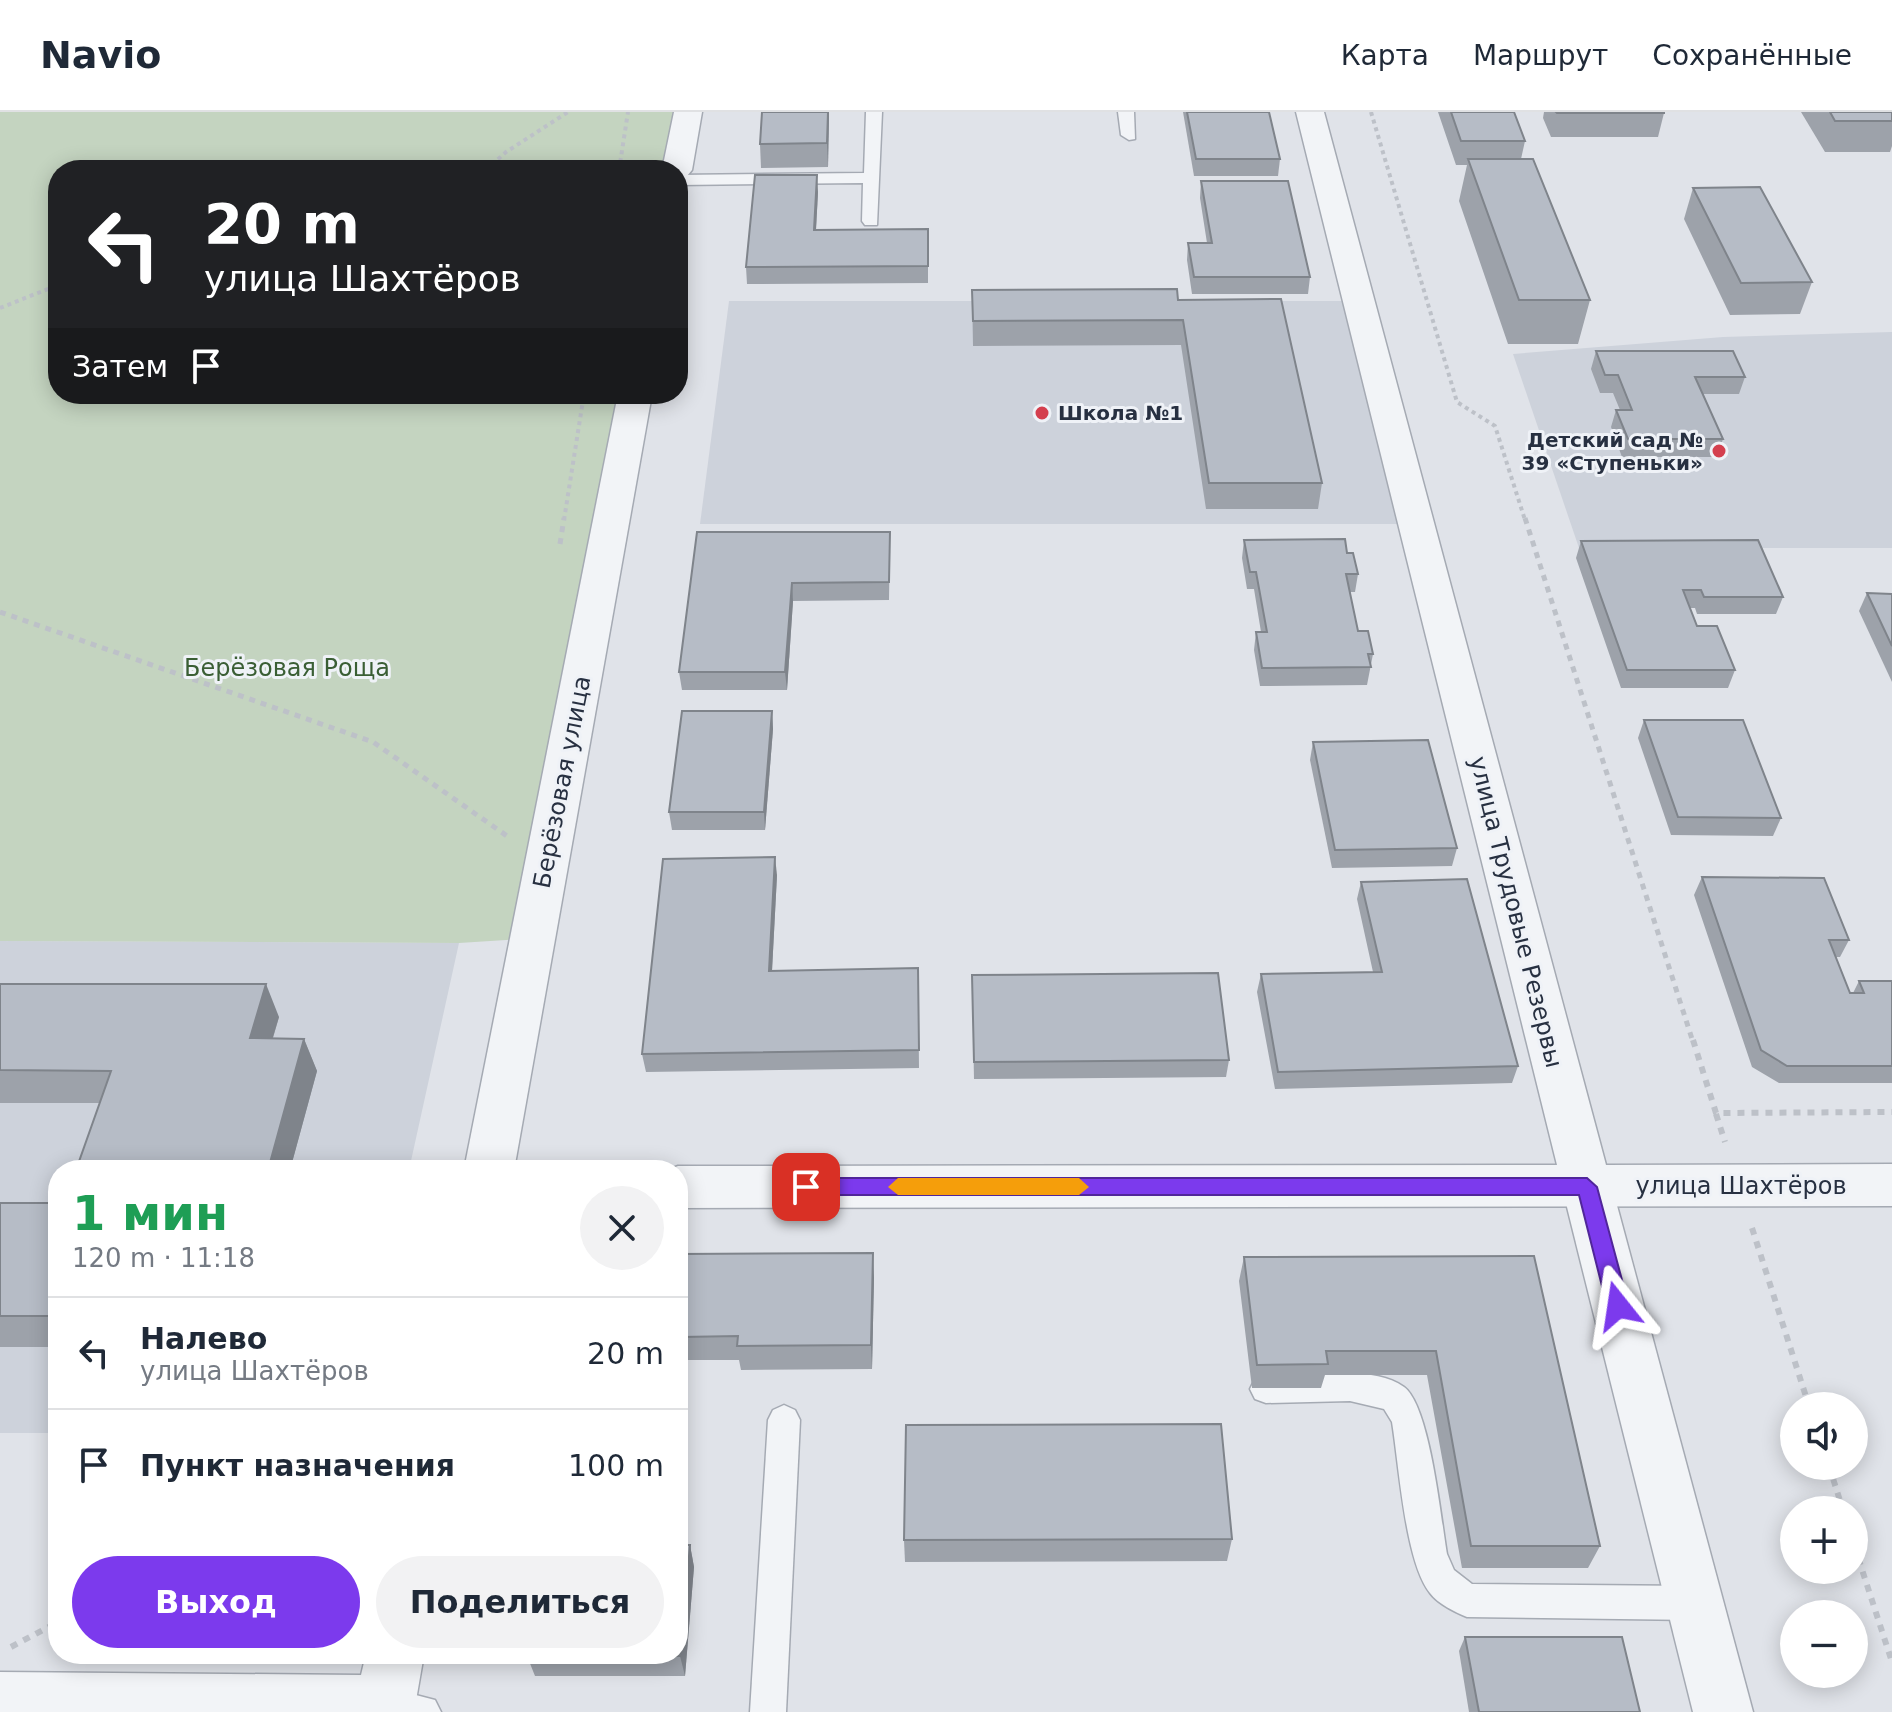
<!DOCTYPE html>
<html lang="ru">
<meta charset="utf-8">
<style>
body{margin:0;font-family:"DejaVu Sans",sans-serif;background:#f2f2f3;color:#1f2937;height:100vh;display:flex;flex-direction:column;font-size:30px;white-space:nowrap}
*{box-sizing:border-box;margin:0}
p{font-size:26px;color:#747a83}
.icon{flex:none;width:44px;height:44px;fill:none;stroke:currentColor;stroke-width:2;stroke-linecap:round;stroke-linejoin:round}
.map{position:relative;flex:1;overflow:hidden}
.drawer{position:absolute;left:48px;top:1048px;width:640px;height:504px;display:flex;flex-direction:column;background:#fff;border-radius:32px;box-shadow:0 4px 20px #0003}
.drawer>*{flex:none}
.hud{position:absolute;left:48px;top:48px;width:640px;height:244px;border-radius:32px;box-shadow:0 4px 20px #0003;background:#202124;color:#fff;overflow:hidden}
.buttons{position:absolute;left:1780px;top:1280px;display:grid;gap:16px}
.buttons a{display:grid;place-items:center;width:88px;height:88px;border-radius:50%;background:#fff;box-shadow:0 4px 20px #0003;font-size:40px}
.pin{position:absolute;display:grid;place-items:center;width:68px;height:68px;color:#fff;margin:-34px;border-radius:16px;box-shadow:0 4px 12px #0006}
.me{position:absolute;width:88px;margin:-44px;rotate:345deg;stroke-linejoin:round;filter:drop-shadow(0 0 6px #0008)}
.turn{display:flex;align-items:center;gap:28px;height:168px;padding:0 24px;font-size:36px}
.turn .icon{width:104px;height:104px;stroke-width:2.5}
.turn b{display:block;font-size:56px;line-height:68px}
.then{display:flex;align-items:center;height:76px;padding:0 24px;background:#0003;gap:16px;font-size:30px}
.round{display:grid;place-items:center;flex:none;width:84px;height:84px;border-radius:42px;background:#f2f2f3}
.head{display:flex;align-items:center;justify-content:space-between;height:136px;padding:0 24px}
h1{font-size:48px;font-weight:600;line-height:60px;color:#1e9e55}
.action{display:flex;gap:16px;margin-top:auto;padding:16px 24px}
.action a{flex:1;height:92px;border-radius:48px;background:#7c3aed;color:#fff;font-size:32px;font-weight:600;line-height:92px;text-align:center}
.action a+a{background:#f2f2f3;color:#1f2937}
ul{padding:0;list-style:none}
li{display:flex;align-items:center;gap:24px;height:112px;padding:0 24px;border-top:2px solid #e0e1e3}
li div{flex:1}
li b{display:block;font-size:30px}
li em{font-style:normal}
header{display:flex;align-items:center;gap:48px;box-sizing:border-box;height:112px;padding:0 40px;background:#fff;border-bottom:2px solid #e0e1e3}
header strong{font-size:38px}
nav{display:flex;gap:44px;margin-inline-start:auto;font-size:28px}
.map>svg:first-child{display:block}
.built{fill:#cdd2db}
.green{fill:#c4d4c0}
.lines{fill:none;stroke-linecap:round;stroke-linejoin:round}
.service-casing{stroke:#a5aab3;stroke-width:3}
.minor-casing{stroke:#a5aab3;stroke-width:3}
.tertiary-casing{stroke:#a5aab3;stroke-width:3}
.path-far2{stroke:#bdc1c8;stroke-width:4;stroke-dasharray:4 4;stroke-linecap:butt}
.path-far1{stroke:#bdc1c8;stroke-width:5;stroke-dasharray:6 6;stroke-linecap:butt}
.path{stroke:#bdc1c8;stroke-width:6;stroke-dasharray:7 7;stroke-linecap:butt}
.service{fill:#f2f4f7;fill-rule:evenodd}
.minor{fill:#f2f4f7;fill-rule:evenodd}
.tertiary{fill:#f2f4f7;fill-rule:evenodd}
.wall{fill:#9da2aa}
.shaded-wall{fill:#7f848b}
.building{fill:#b6bcc6;stroke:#7f848b;stroke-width:2}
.route{fill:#7c3aed;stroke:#51269a;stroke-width:2}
.slow{fill:#f59e0b}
.poi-dot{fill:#d43f4e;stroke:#eff2f7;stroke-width:3}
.labels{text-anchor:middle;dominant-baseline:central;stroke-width:6;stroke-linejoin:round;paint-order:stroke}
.far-poi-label{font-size:20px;font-weight:bold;fill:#273041;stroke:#eff2f7;text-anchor:start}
.park-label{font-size:24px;fill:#3a5e34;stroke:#eff2f7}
.street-label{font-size:24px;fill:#273041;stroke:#eff2f7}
</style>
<header>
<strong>Navio</strong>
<nav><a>Карта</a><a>Маршрут</a><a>Сохранённые</a></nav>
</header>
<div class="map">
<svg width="1892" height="1600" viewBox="0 0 1892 1600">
<rect width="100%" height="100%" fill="#e0e3e9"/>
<g class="built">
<polygon points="729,189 1343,189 1398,412 700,412"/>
<polygon points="1892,220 1892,436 1579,436 1513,242 1723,225"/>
<polygon points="0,829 459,831 409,1058 58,1058 58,1321 0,1321"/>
</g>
<polygon class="green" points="0,0 673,0 662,58 58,58 58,282 622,282 523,827 459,831 0,829"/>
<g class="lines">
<defs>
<g id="service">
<polygon points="866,0 882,0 877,113 865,113 862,109 863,71 678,73 678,63 864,61"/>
<polygon points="1118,0 1134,0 1135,27 1129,28 1121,23"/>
<path d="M1350,1261C1368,1262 1389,1264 1404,1275C1430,1294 1441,1408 1447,1442L1454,1458L1472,1472L1695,1474L1707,1479L1712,1491L1707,1503L1695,1508L1467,1505C1455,1500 1438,1492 1430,1481C1405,1450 1399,1352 1392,1310L1384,1297L1350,1289L1266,1291L1255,1287L1250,1277L1255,1267L1266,1263Z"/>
<polygon points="784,1293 795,1298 800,1308 786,1600 750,1600 768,1308 773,1298"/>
<polygon points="385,1575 435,1588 441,1600 370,1600 367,1593 373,1581"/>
</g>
<g id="minor">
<polygon points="1587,1054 1604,1060 1612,1075 1753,1600 1693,1600 1562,1075 1570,1060"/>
<polygon points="366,1542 424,1542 414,1600 0,1600 0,1560 361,1563"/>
</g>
<g id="tertiary">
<polygon points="674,0 702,0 692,58 687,64 678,67 678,58 662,58"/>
<polygon points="1296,0 1324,0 1606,1053 1892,1052 1892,1094 678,1096 678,1058 668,1058 678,1054 1557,1053"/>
<polygon points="618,282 652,282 514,1058 464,1058"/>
</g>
</defs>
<use href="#service" class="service-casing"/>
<use href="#minor" class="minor-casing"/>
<use href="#tertiary" class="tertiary-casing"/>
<g class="path-far2">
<polyline points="1371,0 1457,290 1495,314 1525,408"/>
<polyline points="486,58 506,40 568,0"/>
<polyline points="619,58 628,0"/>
<polyline points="0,196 58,173"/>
<polyline points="564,408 584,282"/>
</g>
<g class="path-far1">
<polyline points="1525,406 1693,930"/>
<polyline points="560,432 564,406"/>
<polyline points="0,500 373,630 507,724"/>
</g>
<g class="path">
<polyline points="1693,928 1716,1001 1892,1000"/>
<polyline points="1716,1002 1725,1030"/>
<polyline points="1752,1116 1809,1294"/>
<polyline points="1829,1354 1843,1398"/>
<polyline points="1854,1433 1892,1550"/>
<polyline points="11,1535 58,1510"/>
</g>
<use href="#service" class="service"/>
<use href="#minor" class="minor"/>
<use href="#tertiary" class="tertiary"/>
</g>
<g class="wall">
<polygon points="762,0 829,0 828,55 761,56 760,32"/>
<polygon points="1183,0 1269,0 1280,47 1278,64 1194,64"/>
<polygon points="1438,0 1514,0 1525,29 1521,47 1590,188 1578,232 1508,232 1459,89 1467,53 1456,53"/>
<polygon points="1544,0 1664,0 1664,1 1658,25 1551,25 1543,6"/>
<polygon points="1801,0 1892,0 1892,34 1890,40 1825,40"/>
<polygon points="1201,69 1310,165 1308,182 1192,182 1187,148 1188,131 1207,131 1200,86"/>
<polygon points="1693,76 1812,170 1800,202 1730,203 1684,107"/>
<polygon points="818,80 816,118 928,117 928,171 747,172 746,155"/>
<polygon points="972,178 1178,188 1322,371 1318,397 1206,397 1181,233 973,234"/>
<polygon points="1596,239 1745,265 1739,282 1703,282 1723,327 1717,345 1622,345 1611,315 1616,298 1620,298 1613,281 1600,281 1591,257"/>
<polygon points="697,420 890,420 889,488 793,489 787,578 682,578 679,560"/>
<polygon points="1244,428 1347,441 1358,462 1355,480 1350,480 1358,519 1373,542 1367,573 1260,574 1254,538 1256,520 1261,520 1254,477 1247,477 1242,446"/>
<polygon points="1581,429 1783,485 1776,502 1697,502 1695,496 1690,496 1697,514 1735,558 1728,576 1621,576 1576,446"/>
<polygon points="1867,481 1892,482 1892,570 1859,499"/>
<polygon points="772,599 773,617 765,718 672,718 669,700"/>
<polygon points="1644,608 1781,706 1773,724 1671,723 1638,626"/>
<polygon points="1313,630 1457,736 1452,754 1332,756 1310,648"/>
<polygon points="777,763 772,859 918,856 919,956 646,960 642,942"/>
<polygon points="1702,765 1849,828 1840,845 1836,845 1850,881 1853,881 1859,869 1892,869 1892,971 1779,971 1752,955 1694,783"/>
<polygon points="1361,770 1518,954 1512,971 1275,977 1257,880 1261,862 1373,860 1357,787"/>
<polygon points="972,863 1229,948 1226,965 974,967"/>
<polygon points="0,872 279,905 273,926 304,927 317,959 290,1058 76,1058 100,991 0,991"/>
<rect x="0" y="1091" width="58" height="144"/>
<polygon points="678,1142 874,1165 872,1257 741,1258 739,1248 685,1248 678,1326"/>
<polygon points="1534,1144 1600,1434 1588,1456 1462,1456 1427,1263 1325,1263 1321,1276 1252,1276 1239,1169 1244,1145"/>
<polygon points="1232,1427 1227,1449 905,1450 904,1428"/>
<polygon points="690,1433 694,1455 685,1564 535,1564 527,1544"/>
<polygon points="1465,1525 1640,1600 1469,1600 1459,1539"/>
</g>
<g class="shaded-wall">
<polygon points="828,0 829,0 828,55 827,31"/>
<polygon points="817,63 818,80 815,135 814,118"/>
<polygon points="792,471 793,489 787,578 785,560"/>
<polygon points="772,599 773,617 765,718 764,700"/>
<polygon points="775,745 777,763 771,877 769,859"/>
<polygon points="266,872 279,905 263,958 250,926"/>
<polygon points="304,927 317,959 290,1058 268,1058"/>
<polygon points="873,1141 874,1165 872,1257 871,1233"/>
<polygon points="681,1225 685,1248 678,1326 678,1254"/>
<polygon points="690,1433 694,1455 685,1564 680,1544"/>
</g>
<g class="building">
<polygon points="762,0 828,0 827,31 760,32"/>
<polygon points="1187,0 1269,0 1280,47 1196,47"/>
<polygon points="1451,0 1514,0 1525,29 1461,29"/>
<polygon points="1556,0 1664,0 1664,1 1557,1"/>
<polygon points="1830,0 1892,0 1892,9 1835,9"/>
<polygon points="1468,47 1533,47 1590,188 1519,188"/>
<polygon points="755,63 817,63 814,118 928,117 928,154 746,155"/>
<polygon points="1201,69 1288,69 1310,165 1194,165 1188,131 1212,131"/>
<polygon points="1760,75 1812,170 1741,171 1693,76"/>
<polygon points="1177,177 1178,188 1281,187 1322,371 1209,371 1183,208 973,209 972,178"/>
<polygon points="1596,239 1733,239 1745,265 1695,265 1723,327 1628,327 1616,298 1632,298 1618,263 1605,263"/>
<polygon points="697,420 890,420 889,470 792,471 785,560 679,560"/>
<polygon points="1345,427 1347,441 1353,441 1358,462 1346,462 1358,519 1368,519 1373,542 1368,542 1371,555 1262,556 1256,520 1267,520 1256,460 1250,460 1244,428"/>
<polygon points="1758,428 1783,485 1704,485 1701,478 1683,478 1697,514 1717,514 1735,558 1627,558 1581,429"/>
<polygon points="1867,481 1892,482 1892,534"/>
<polygon points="682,599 772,599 764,700 669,700"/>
<polygon points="1644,608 1743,608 1781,706 1678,705"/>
<polygon points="1428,628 1457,736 1335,738 1313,630"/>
<polygon points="775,745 769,859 918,856 919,938 642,942 663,747"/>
<polygon points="1702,765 1824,766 1849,828 1829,828 1850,881 1864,881 1859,869 1892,869 1892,954 1787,954 1761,938"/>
<polygon points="1467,767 1518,954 1278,960 1261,862 1382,860 1361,770"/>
<polygon points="1218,861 1229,948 974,950 972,863"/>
<polygon points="0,872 266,872 250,926 304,927 268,1058 76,1058 111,959 0,958"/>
<rect x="0" y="1091" width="58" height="113"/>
<polygon points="873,1141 871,1233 737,1234 738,1224 681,1225 678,1254 678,1142"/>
<polygon points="1534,1144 1600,1434 1471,1434 1436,1239 1326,1239 1328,1252 1257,1253 1244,1145"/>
<polygon points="1221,1312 1232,1427 904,1428 906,1313"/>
<polygon points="678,1433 690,1433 680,1544 527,1544 527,1542 678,1542"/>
<polygon points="1465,1525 1622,1525 1640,1600 1479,1600"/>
</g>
<polygon class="route" points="806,1066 1587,1066 1597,1075 1629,1194 1625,1200 1610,1200 1607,1194 1579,1083 806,1083 796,1075"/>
<polygon class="slow" points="898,1066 1079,1066 1089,1075 1079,1083 898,1083 888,1075"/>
<g class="poi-dot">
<circle cx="1042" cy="301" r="8"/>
<circle cx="1719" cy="339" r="8"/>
</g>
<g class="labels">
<g class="far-poi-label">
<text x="1058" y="301">Школа №1</text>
<text x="1703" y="328" text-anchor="end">Детский сад №<tspan x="1703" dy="23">39 «Ступеньки»</tspan></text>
</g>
<g class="park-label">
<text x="287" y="556">Берёзовая Роща</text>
</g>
<g class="street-label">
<text transform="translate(562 670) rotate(-79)">Берёзовая улица</text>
<text transform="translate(1516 800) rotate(76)">улица Трудовые Резервы</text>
<text x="1741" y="1074">улица Шахтёров</text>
</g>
</g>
</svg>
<div class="buttons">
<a><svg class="icon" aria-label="sound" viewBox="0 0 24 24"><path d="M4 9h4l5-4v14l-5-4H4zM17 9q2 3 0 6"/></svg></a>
<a>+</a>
<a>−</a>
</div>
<div class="pin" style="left:806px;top:1075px;background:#d93025"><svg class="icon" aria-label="arrive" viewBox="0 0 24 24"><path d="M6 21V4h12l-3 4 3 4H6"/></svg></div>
<svg class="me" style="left:1618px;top:1194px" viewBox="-20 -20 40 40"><path d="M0-17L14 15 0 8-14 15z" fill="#7c3aed" stroke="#fff" stroke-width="4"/></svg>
<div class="hud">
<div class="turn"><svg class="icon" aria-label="left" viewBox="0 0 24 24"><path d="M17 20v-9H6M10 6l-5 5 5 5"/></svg><div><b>20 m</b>улица Шахтёров</div></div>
<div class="then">Затем<svg class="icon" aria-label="arrive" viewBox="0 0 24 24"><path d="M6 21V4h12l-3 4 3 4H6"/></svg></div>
</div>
<section class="drawer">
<div class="head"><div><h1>1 мин</h1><p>120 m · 11:18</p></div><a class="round"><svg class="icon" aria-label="close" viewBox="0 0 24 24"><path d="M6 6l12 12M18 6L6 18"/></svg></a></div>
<ul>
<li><svg class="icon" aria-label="left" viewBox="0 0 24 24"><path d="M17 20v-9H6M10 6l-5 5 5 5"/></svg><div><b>Налево</b><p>улица Шахтёров</p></div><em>20 m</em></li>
<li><svg class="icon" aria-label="arrive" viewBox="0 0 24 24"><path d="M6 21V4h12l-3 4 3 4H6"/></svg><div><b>Пункт назначения</b></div><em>100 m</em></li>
</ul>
<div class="action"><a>Выход</a><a>Поделиться</a></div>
</section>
</div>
